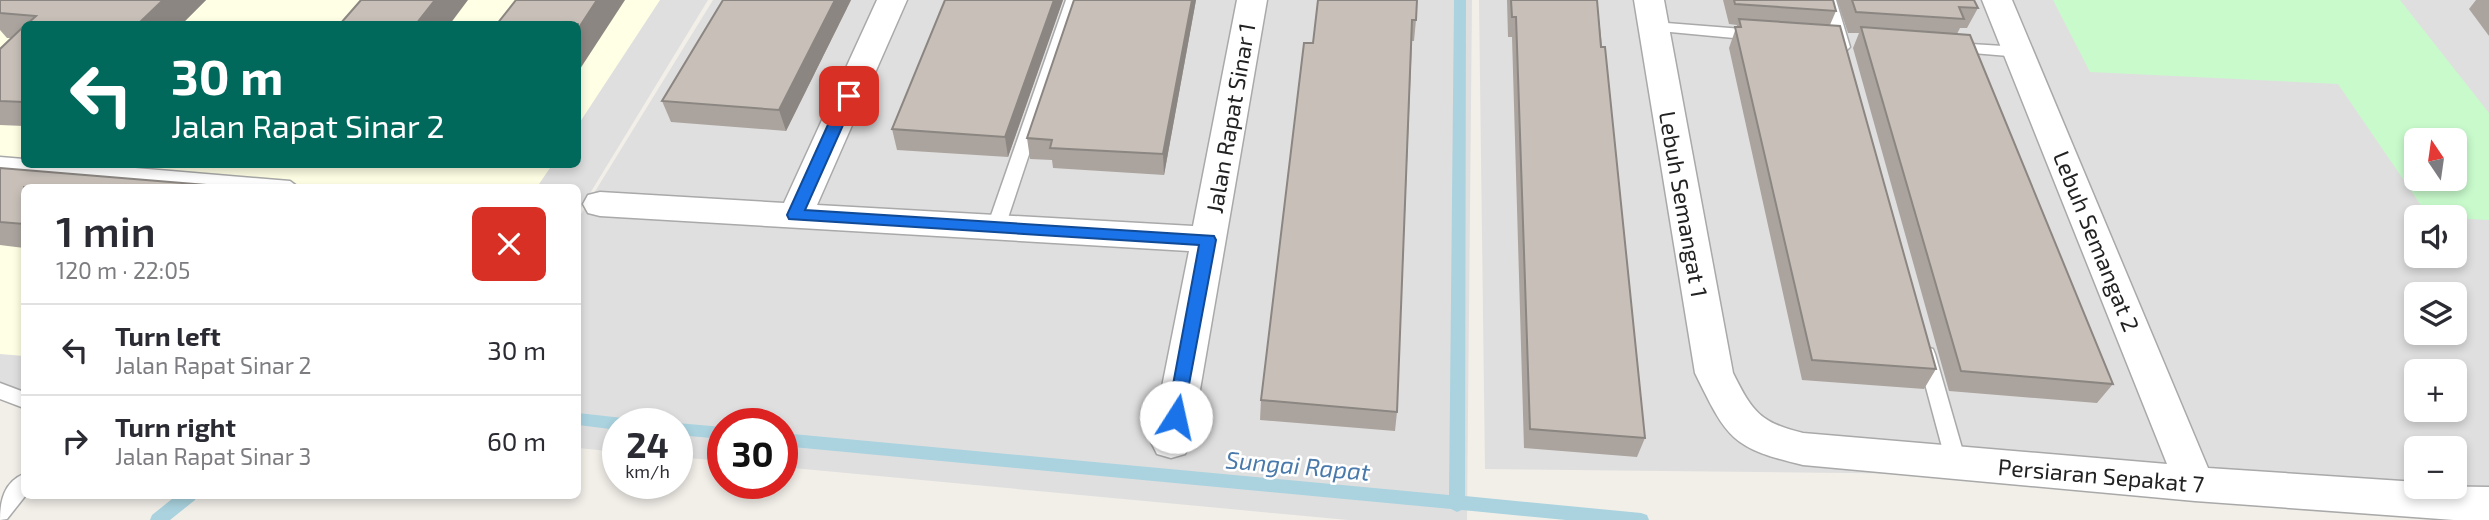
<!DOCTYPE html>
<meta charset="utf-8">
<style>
body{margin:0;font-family:"Exo 2",sans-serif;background:#f7f7f7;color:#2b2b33;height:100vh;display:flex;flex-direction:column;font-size:26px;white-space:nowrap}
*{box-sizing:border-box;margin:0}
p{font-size:23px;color:#7c7c81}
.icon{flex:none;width:38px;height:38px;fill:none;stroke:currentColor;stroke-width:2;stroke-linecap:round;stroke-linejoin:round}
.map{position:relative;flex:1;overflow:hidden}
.details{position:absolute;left:21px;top:184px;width:560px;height:315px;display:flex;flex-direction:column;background:#fff;border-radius:10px;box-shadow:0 4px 10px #0003}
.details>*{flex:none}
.hud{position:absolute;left:21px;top:21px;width:560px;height:147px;border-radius:10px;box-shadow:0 4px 10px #0003;background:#00695c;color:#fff;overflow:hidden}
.needle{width:46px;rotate:347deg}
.fabs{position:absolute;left:2404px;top:128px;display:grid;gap:14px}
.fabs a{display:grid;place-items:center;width:63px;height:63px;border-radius:10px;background:#fff;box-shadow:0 4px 10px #0003;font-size:35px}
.speed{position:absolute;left:602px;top:408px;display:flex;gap:14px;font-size:35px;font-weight:700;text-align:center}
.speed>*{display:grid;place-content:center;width:91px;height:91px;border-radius:50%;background:#fff;box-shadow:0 4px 10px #0003;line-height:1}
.speed small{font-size:18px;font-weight:400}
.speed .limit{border:10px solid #d22;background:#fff;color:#111}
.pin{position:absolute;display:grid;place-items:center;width:60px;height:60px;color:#fff;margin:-30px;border-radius:14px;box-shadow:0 4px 10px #0006}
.me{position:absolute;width:77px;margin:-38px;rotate:10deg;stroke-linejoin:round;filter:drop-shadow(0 0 5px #0008)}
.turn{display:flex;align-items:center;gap:24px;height:147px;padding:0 35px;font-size:32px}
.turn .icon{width:91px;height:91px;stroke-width:2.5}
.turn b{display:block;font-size:49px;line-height:60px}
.round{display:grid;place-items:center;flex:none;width:74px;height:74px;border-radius:10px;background:#f7f7f7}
.head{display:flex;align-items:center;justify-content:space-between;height:119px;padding:0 35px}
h1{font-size:42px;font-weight:600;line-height:52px}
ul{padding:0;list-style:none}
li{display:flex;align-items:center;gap:21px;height:91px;padding:0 35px;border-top:2px solid #e1e1e2}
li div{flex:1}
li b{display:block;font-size:26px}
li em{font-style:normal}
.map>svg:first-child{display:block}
.residential{fill:#e0dfdf;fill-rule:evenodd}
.education{fill:#ffffe5}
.park{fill:#c8facc;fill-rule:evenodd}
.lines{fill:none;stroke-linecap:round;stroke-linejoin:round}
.stream{fill:#aad3df;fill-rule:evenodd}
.lane-casing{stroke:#a9a9a9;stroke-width:3}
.street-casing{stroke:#a9a9a9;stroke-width:3}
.lane{fill:#fff;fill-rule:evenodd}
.street{fill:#fff;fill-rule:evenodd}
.wall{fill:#aba49e}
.shaded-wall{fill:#8b8681}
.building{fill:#c7bfb8;stroke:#8b8681;stroke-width:2}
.route{fill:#1a73e8;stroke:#114b97;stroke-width:2}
.labels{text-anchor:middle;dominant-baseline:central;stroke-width:5;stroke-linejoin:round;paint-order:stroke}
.street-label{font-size:23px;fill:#222;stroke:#fff}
.water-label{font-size:24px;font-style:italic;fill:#4a7aab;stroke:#fff}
</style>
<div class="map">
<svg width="2489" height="520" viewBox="0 0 2489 520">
<rect width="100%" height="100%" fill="#f2efe9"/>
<g class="residential">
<path d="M0,0H708L578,213V187H24V392L0,390ZM24,24H578V164H24Z"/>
<polygon points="713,0 1472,0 1467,520 1348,520 782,467 782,424 723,424 723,461 677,457 677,424 618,424 618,452 578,448 578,219"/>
<path d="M1479,0H2489V496L2216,477L1485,469ZM2417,140H2455V178H2417ZM2417,217H2455V256H2417ZM2417,294H2455V332H2417ZM2417,371H2455V410H2417ZM2417,448H2455V486H2417Z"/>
</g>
<polygon class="education" points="0,0 660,0 578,125 578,24 24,24 24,164 552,165 537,187 24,187 24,356 0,354"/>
<path class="park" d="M2053,0H2400L2489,113V220L2429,217L2338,84L2090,72ZM2417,140H2455V178H2417Z"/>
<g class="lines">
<g class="stream">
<polygon points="1454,0 1466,0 1465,496 1641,513 1647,515 1649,520 1566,520 1462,510 1457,512 1451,509 782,446 782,433 1449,495"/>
<polygon points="578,413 623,418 628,419 631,424 618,424 618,430 578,425"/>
<polygon points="677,423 723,427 723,439 677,435 677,424 674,424"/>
<polygon points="177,495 197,495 195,500 170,520 150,520 152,515"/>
</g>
<defs>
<g id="lane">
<polygon points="1066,0 1080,0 1005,227 1002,231 990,231 987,227"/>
<polygon points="1822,0 1836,0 1850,47 1847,50 1842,52 1834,47"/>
<polygon points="1654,22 1755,30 1762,35 1755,40 1649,30 1647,27"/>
<polygon points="1954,43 2020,47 2028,52 2020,57 1949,51 1946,48 1949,45"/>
<polygon points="0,157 24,159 24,164 88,164 290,181 298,187 222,187 0,169"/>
<polygon points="1926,347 1933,349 1935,354 1966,462 1963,468 1956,470 1949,468 1946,462 1917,354 1919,349"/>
<polygon points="0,383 24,392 24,408 0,399"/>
<path d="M24,474L26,495L7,519L0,520C0,501 4,482 24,474Z"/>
</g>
<g id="street">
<polygon points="877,0 907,0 817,205 1193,226 1237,0 1267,0 1191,442 1185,454 1171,458 1157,454 1151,442 1189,251 600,216 588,213 583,204 588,195 600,192 784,203"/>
<path d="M1634,0H1664L1733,373C1752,411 1760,423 1803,433L2167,464L1982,0H2012L2208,468L2417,482V486L2489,487V520H2454L2195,501L1803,465C1731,448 1727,438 1695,373Z"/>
</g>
</defs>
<use href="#lane" class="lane-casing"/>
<use href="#street" class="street-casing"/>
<use href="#lane" class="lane"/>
<use href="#street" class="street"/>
</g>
<g class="wall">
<polygon points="0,0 206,0 182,24 24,24 24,126 0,125 0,49 11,38 7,38 0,30"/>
<polygon points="851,0 786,131 671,122 662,101"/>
<polygon points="945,0 1063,0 1008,157 897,150 892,129"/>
<polygon points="1074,0 1196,0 1164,175 1053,168 1052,160 1030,159 1027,138"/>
<polygon points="1318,0 1416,20 1414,41 1412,41 1397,412 1395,431 1260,420 1261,400 1313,43"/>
<polygon points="1507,0 1597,0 1645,438 1637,457 1524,448 1512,37 1508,37"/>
<polygon points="1723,0 1833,0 1836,11 1830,25 1936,369 1924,389 1802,380 1729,48 1737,25 1729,24"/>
<polygon points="1837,0 1974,0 1978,8 1967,28 1960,28 1957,34 2113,384 2097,403 1949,391 1853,48 1859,33 1848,33"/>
<polygon points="2476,0 2489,0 2489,36 2469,9"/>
<polygon points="0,168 24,187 24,248 0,245"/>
</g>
<g class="shaded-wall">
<polygon points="163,0 206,0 182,24 138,24"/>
<polygon points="435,0 468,0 450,24 416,24"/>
<polygon points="597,0 625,0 578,72 578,29"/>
<polygon points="835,0 851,0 786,131 779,110"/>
<polygon points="1054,0 1063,0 1008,157 1005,137"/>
<polygon points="1192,0 1196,0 1164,175 1163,154"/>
</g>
<g class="building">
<polygon points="0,0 163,0 138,24 27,24 36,16 0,13"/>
<polygon points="361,0 435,0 416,24 340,24"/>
<polygon points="516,0 597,0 578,29 578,24 497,24"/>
<polygon points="723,0 835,0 779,110 662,101"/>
<polygon points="945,0 1054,0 1005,137 892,129"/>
<polygon points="1074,0 1192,0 1163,154 1050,148 1052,140 1027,138"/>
<polygon points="1318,0 1417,0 1416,20 1412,20 1397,412 1261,400 1304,43 1313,43"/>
<polygon points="1511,0 1597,0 1601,47 1605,47 1645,438 1530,429 1516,17 1512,17"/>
<polygon points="1734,0 1833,0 1836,11 1735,4"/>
<polygon points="1852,0 1974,0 1978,8 1959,7 1964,19 1856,12"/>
<polygon points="1739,19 1840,26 1936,369 1812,360 1735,27 1741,27"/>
<polygon points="24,26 24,102 0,101 0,49"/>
<polygon points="1861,27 1970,35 2113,384 1961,371"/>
<polygon points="0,168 231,187 24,187 24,224 0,222"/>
</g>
<polygon class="route" points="849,91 856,96 805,210 1214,236 1216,240 1182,422 1176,424 1169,422 1167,417 1199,245 789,219 787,215 841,96"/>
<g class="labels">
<g class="street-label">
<text transform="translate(1230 118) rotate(-80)">Jalan Rapat Sinar 1</text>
<text transform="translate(1684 204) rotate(80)">Lebuh Semangat 1</text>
<text transform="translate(2097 241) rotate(68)">Lebuh Semangat 2</text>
<text transform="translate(2101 475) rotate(5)">Persiaran Sepakat 7</text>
</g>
<g class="water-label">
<text transform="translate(1298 465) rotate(5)">Sungai Rapat</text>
</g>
</g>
</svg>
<div class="fabs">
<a><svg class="needle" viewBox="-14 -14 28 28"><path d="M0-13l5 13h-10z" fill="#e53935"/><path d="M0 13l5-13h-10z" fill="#7c7c81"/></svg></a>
<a><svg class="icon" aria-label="sound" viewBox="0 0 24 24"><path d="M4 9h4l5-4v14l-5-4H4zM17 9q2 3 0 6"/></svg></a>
<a><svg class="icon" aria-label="layers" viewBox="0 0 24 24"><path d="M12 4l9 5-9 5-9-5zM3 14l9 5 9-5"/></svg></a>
<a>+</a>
<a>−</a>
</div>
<div class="speed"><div>24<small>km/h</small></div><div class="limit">30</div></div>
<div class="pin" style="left:849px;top:96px;background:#d93025"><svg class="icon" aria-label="arrive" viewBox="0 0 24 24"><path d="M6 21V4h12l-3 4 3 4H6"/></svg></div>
<svg class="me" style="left:1176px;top:417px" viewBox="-20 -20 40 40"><circle r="19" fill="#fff"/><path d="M0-13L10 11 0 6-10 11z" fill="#1a73e8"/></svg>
<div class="hud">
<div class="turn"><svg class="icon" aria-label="left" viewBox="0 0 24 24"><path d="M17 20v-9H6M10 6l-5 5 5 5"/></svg><div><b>30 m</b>Jalan Rapat Sinar 2</div></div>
</div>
<section class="details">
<div class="head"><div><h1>1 min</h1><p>120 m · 22:05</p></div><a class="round" style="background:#d93025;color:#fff"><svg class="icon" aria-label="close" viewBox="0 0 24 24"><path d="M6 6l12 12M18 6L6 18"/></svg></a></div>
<ul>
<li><svg class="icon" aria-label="left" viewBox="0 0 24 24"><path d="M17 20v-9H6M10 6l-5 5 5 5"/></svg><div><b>Turn left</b><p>Jalan Rapat Sinar 2</p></div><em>30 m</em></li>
<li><svg class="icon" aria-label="right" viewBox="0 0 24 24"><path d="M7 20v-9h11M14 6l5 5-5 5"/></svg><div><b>Turn right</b><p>Jalan Rapat Sinar 3</p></div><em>60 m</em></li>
</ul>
</section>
</div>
